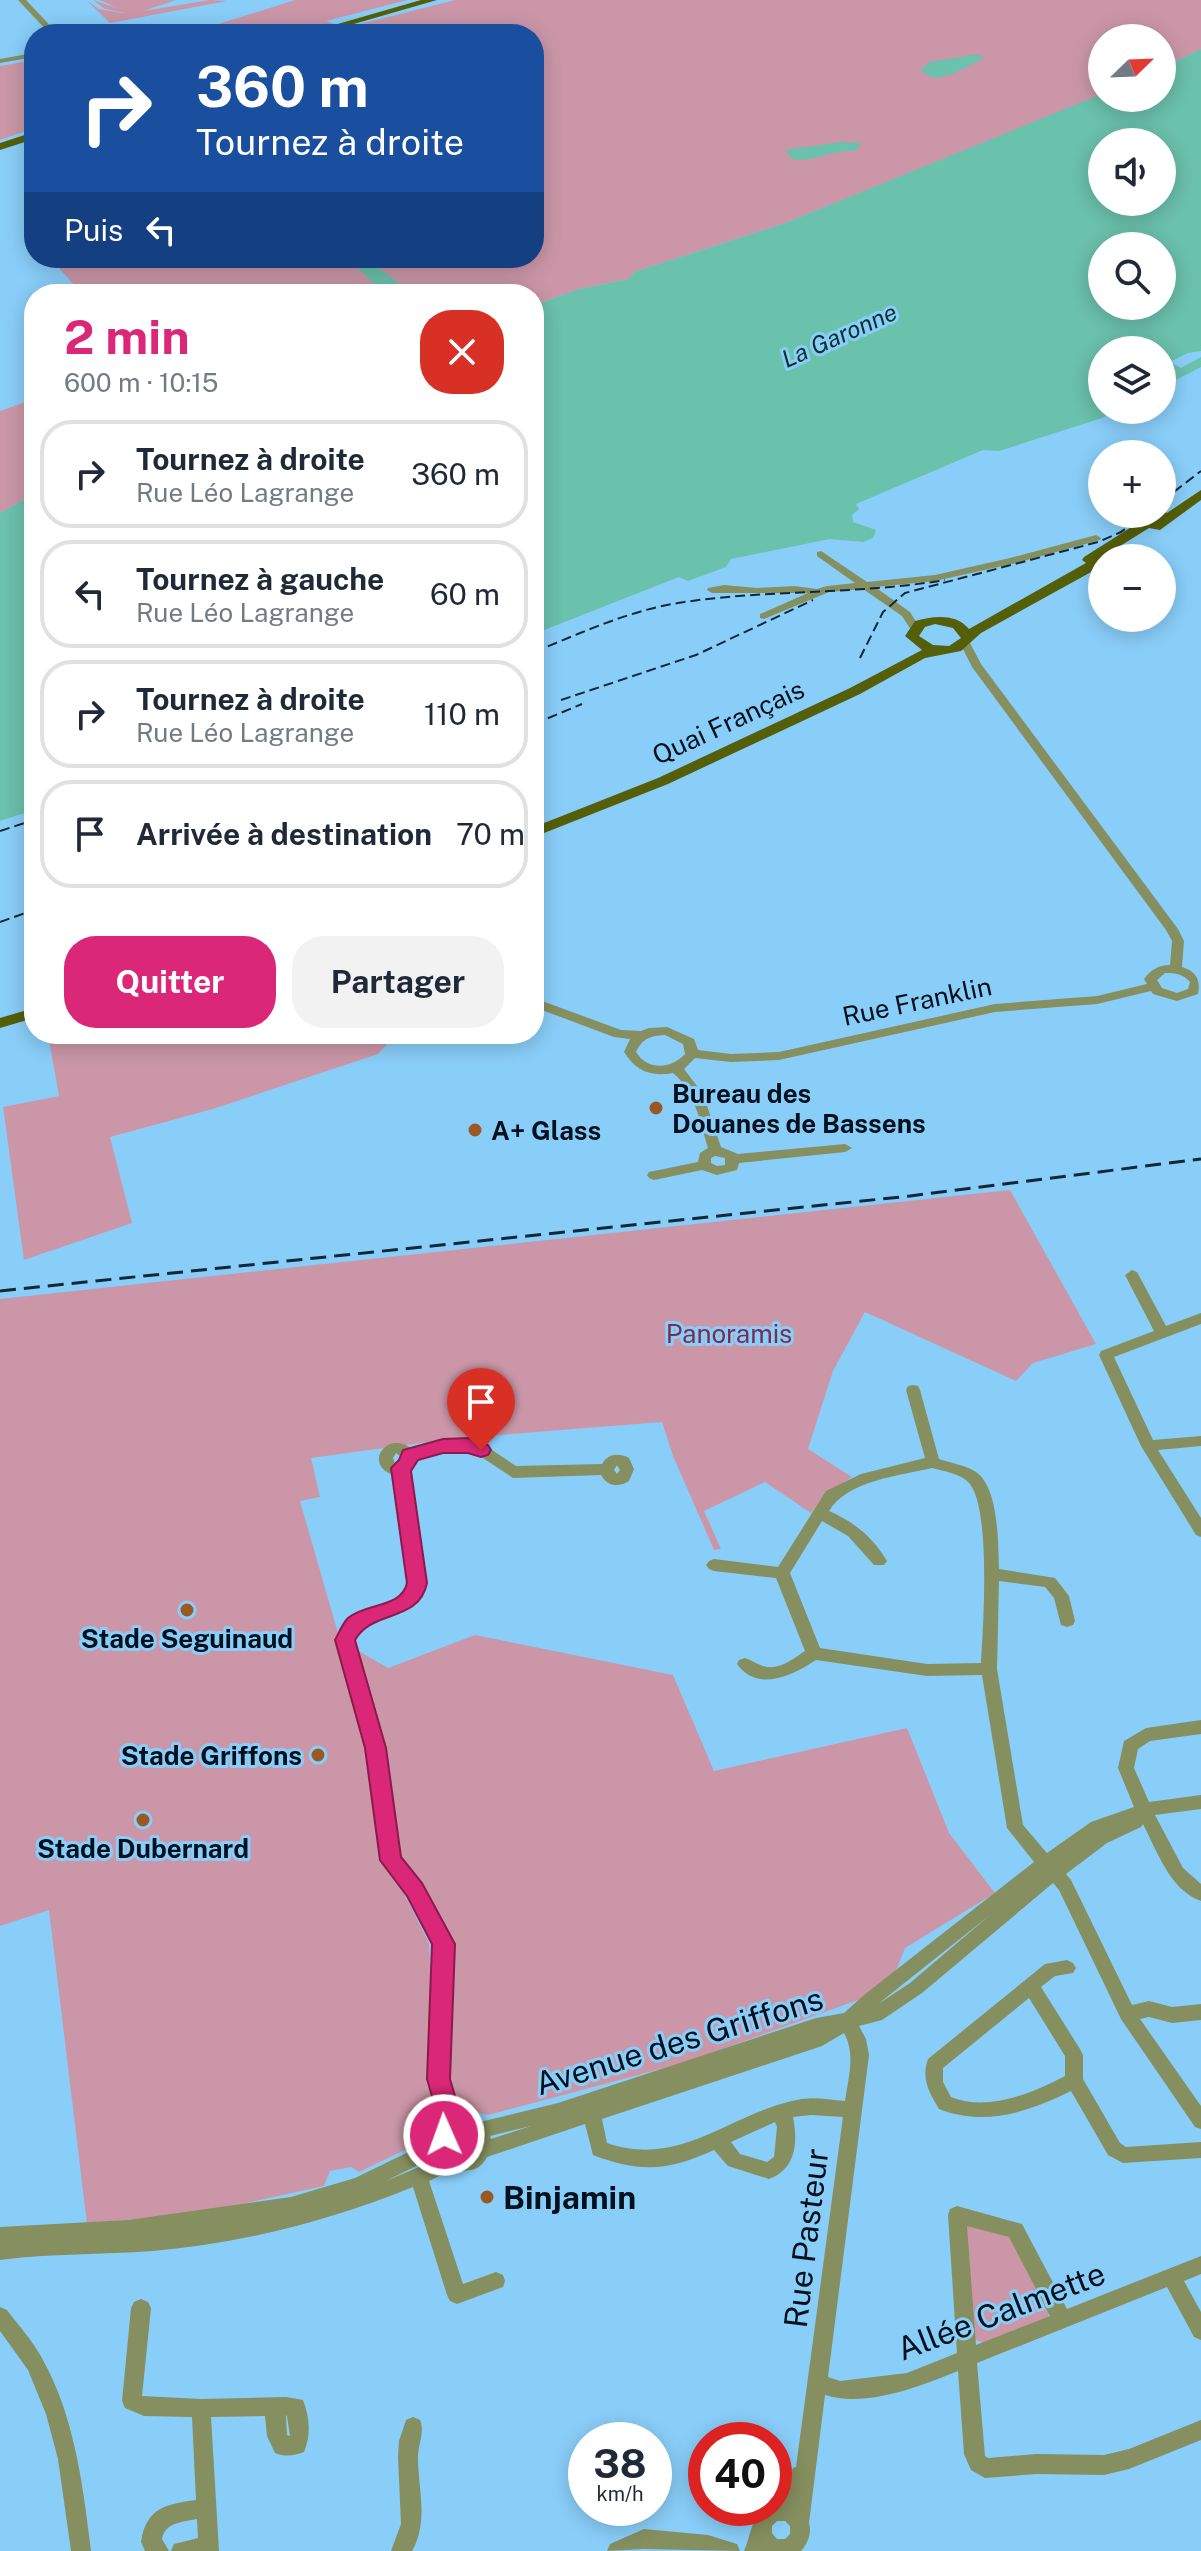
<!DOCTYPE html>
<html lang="fr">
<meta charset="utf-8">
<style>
body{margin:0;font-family:"Public Sans",sans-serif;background:#f2f2f3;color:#1f2937;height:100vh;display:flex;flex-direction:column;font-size:30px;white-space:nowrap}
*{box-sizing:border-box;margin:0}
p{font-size:26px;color:#747a83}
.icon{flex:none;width:44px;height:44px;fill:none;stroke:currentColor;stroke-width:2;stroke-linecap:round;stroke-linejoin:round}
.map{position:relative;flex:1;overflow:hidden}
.sheet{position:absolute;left:24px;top:284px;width:520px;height:760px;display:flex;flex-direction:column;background:#fff;border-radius:32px;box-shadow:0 4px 20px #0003}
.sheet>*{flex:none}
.guide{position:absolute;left:24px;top:24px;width:520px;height:244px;border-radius:32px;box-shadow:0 4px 20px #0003;background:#1a4fa0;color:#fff;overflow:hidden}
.needle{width:52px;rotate:67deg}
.controls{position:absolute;left:1088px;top:24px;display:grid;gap:16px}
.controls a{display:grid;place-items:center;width:88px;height:88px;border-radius:50%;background:#fff;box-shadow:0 4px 20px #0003;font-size:40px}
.speed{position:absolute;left:568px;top:2422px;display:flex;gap:16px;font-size:40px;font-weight:700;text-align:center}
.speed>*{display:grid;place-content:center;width:104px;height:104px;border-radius:50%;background:#fff;box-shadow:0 4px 20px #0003;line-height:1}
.speed small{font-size:20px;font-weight:400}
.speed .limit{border:12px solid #d22;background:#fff;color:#111}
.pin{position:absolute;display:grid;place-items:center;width:68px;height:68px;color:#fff;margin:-82px -34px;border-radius:50% 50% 50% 0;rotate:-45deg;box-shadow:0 0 8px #0007}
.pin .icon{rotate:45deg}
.me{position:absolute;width:88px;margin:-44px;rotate:358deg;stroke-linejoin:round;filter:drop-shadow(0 0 6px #0008)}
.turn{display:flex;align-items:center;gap:28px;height:168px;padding:0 40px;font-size:36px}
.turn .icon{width:104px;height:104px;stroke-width:2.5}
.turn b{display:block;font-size:56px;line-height:68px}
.then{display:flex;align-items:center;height:76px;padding:0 40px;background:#0003;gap:16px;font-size:30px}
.round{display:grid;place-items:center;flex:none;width:84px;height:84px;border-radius:32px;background:#f2f2f3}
.headline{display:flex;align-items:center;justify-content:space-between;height:136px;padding:0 40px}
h1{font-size:48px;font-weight:700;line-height:60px;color:#db2777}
.primary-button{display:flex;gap:16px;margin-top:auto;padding:16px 40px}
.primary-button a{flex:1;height:92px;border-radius:32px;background:#db2777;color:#fff;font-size:32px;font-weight:700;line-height:92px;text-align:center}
.primary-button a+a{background:#f2f2f3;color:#1f2937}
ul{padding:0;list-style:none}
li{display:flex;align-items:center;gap:24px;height:108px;margin:0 16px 12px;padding:0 24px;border:4px solid #e0e1e3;border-radius:32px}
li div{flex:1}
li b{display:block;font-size:30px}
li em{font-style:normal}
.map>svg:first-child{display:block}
.green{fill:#cb97a8}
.water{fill:#6ac1ac;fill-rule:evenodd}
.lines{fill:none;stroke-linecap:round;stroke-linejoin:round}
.minor{fill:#868f5f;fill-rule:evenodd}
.major{fill:#555f09;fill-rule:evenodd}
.rail-far1{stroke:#112838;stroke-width:2;stroke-dasharray:10 5;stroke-linecap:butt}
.rail{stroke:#112838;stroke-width:3;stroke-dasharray:16 8;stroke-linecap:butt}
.route{fill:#db2777;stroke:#8e194d;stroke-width:2}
.poi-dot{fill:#9a5923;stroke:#89cef9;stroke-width:3}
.labels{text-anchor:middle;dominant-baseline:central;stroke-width:6;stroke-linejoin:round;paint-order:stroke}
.far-water-label{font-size:24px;font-style:italic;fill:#08332b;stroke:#89cef9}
.street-label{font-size:26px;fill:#00101c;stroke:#89cef9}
.poi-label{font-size:26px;font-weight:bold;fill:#00101c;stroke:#89cef9;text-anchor:start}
.park-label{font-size:26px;fill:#7d2b4e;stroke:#89cef9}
.near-street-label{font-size:32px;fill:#00101c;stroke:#89cef9}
.near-poi-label{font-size:32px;font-weight:bold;fill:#00101c;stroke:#89cef9;text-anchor:start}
</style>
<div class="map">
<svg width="1201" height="2551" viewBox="0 0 1201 2551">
<rect width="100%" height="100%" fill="#89cef9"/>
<g class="green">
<polygon points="86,0 99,9 122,13 125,13 105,9 93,0 117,8 100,0 176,0 143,11 210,0 227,1 110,23"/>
<polygon points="295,0 408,0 326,21 345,28 455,0 1201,0 1201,49 1162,68 1162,38 1102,38 1102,95 783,224 634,272 629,279 580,289 534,305 534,294 82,294 50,258 534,258 534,34 187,34"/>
<polygon points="34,60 34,128 0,140 0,66"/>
<polygon points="34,399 34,494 0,513 0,411"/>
<polygon points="48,1034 397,1034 378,1054 213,1109 110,1137 132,1223 24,1260 3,1107 59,1096"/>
<polygon points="1010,1190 1096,1344 1033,1363 1016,1381 865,1312 833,1371 808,1449 852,1477 828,1493 811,1513 765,1482 704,1511 721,1549 714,1550 673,1456 662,1422 450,1439 311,1458 320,1497 300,1501 340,1640 388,1668 475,1635 673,1675 714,1771 907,1728 949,1833 995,1893 905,1948 889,1989 683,2063 488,2115 455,2107 446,2079 448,1936 401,1857 371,1758 391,1868 429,1943 434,2057 432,2089 438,2111 409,2148 359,2172 351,2167 330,2171 324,2186 201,2213 87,2224 49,1910 0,1926 0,1299"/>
<polygon points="966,2223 1008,2232 1049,2313 1048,2317 983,2343 972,2338"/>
</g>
<g class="water">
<path d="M1201,49V351L1188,353L1169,362L1181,368L1201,357V367L1162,387V350H1102V410H1118L1102,418L999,451L983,450L856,504L859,509L852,515L853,522L876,530L873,538L863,542L830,539L731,559L726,567L688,581L679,577L534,634V305L580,289L629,279L634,272L783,224L1102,94V98H1162V68ZM1102,142H1162V202H1102ZM1102,246H1162V306H1102Z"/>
<path d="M978,54L984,58C966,66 937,89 921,70L929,62Z"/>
<path d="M841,142L862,143L855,151C833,149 809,164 792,159L785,150Z"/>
<polygon points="347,258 365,258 403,286 404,294 381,294 381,290"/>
<polygon points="34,494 34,810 0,821 0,513"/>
</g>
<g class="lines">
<g class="minor">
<polygon points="18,0 26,0 58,34 50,34"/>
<polygon points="34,53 34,57 0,63 0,59"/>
<polygon points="1096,535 1101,538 1100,540 1016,563 935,581 875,587 910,612 920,628 915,631 911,630 902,616 863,589 829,592 764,619 760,618 760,614 808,593 712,593 707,590 708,588 724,585 757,588 794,586 817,589 827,586 855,583 817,556 817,552 821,551 867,582 935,575 1010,558"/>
<path d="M965,640L969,641L981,664L1178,929L1184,941L1182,967C1196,971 1201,980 1198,994L1177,1001L1153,994L1151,991L1097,1004L995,1012L779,1060L731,1062L695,1058L684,1069L703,1094L721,1147L738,1154L845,1144L852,1148L845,1152L739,1163L737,1170L717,1175L702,1170L654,1180L649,1178L647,1175L649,1172L698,1162L700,1153L708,1148C700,1122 695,1091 673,1073C650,1077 636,1071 624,1052L630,1039L614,1037L534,1007V998L621,1030L641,1031L649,1028L667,1027L694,1039L698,1050L731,1054L779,1052L995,1004L1097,996L1147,984L1144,979C1151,970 1158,965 1170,965L1172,941L1166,930L972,667L960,643ZM1165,973C1176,973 1183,974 1190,982L1188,989L1177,993L1162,988L1157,980ZM665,1035L683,1044L685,1054C671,1069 648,1071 636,1052C643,1038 650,1036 665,1035ZM715,1156L725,1158V1165L717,1166L711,1163V1158Z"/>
<polygon points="1132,1270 1137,1272 1166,1326 1201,1313 1201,1324 1114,1357 1153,1440 1201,1436 1201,1446 1158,1450 1201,1518 1201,1537 1196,1535 1141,1446 1099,1355 1101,1351 1154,1331 1125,1275"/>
<path d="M913,1385L918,1386L920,1390L939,1459C951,1463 965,1465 976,1472C999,1488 998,1543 999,1569L1055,1578L1069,1596L1075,1621L1073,1625L1067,1627L1061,1625L1054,1598L1045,1587L999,1581L997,1669L1023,1825L1047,1853L1091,1822L1134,1807L1118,1768L1124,1741L1146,1728L1201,1720V1734L1150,1741L1138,1749L1134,1768L1149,1802L1201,1795V1809L1155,1815L1183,1868L1201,1884V1901C1170,1890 1157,1851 1143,1824L1141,1827L1107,1843L1066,1874L1071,1880L1132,2005L1149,2001L1172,2007L1201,2004V2020L1172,2023L1149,2017L1140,2019L1201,2106V2129L1195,2127L1121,2019L1059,1890L1053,1883L922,1993L882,2020L859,2026L866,2039L869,2055L828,2377L840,2381L907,2373L957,2353L948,2215L950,2209L957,2206L1022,2224L1067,2309L1201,2256V2274L1184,2281L1201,2312V2340L1194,2337L1167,2287L977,2363L985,2456L988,2458L1036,2454L1104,2455L1129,2449L1201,2420V2440L1129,2469L1104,2475L1036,2474L985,2478L971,2470L964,2454L958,2371C921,2386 866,2408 825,2395L809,2523C812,2533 808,2543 801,2551H744C750,2537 752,2519 762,2508H774V2500L783,2491L793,2468L796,2467L843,2117L811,2115L793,2117C798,2143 796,2169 769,2179L728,2166L714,2150C668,2171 640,2173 593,2155L585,2124L487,2157C478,2173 469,2170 454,2171C447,2171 436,2178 429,2181L463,2284L496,2272L503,2275L505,2281L503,2287L457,2304L450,2301L447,2295L413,2187C329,2221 243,2243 153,2251C102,2255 51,2253 0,2260V2227L128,2220L291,2197L355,2178L433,2140L442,2124L429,2079L435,1944L409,1894L383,1860L368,1748L337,1640C343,1630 349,1621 360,1615C378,1604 401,1605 409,1583L394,1475C362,1465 387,1429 412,1449L456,1439L486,1446L516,1466L602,1464C608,1453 619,1453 629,1458L634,1469L629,1481C618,1488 607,1486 601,1475L513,1478L477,1454L456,1449L416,1459L408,1472L425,1583C410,1623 376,1609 353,1641L384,1748L399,1858L421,1884L440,1916L453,1944L447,2079L458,2116L468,2117L480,2122L558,2103L816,2018L844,2013L864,1995L1034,1862L1007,1828L982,1675L927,1676L816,1660C793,1675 758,1693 737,1664L739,1660L745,1658C751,1660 757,1664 763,1666C779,1671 793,1659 805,1651L776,1578L714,1571L709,1569L706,1565L709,1561L714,1559L778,1567L826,1491L861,1474L925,1458L906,1390L908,1386ZM396,1453L400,1456L401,1460L395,1464L393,1458ZM617,1465L620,1470L617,1474L614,1470ZM932,1468C943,1471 958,1473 967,1481C992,1501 983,1629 981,1663L927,1664L820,1648L790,1573L822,1521L848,1536L874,1565H884L887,1561C873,1537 854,1522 829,1511C848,1480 899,1476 932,1468ZM990,1915L910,1983L878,2004ZM844,2033C856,2054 848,2079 845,2101C831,2100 816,2097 802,2099C731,2111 683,2169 607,2143L602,2119L822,2046ZM775,2122L777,2127L774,2157L767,2162L740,2154L731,2142ZM531,2126L491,2139L490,2136ZM459,2132H466L472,2139V2149L466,2155H458L452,2149V2139ZM436,2156L438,2159L386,2181ZM967,2226L1009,2237L1050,2316L976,2345ZM777,2521H785L790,2526V2534L785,2539H777L772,2533V2526Z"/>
<path d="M1067,1960L1073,1963L1076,1968L1073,1973L1055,1976L1041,1987L1080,2049L1083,2055V2079L1120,2143L1126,2147L1201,2142V2158L1123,2163L1108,2155L1071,2091C1028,2112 985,2127 939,2109C929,2092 921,2079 928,2059L1045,1964ZM1029,1998L1065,2056V2076C1033,2093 988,2112 951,2097L943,2082V2068Z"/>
<path d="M141,2299L148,2302L151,2308L142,2396L201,2399L286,2397L303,2400C310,2418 311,2435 304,2452C294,2456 285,2457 275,2453L267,2436L265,2416L211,2417L219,2551H171L174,2544L198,2538L197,2519C183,2522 165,2522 162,2539L169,2551H145L141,2542C146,2508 166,2504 196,2500L192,2417L144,2416L125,2408L122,2401L131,2308L134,2302ZM286,2415L287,2416L290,2436L287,2435Z"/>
<path d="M0,2307L7,2310C19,2326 33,2341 43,2360C75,2418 83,2486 91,2551H71L58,2459L46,2414L28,2370L0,2331Z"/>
<path d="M413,2417L420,2420C425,2431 418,2445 418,2457C418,2489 429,2522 412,2551H391L401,2524L398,2457L399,2441L406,2420Z"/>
<polygon points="644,2529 708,2535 737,2544 740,2551 644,2549 607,2551 610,2544"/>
</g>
<g class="major">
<polygon points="421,0 437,0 319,34 303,34"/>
<polygon points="34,132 34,139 0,150 0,143"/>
<path d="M1201,490V500L1160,530L1149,528L1104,556L1107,558H1102V566L981,633L961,651L925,658L860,694L668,784L534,837V827L658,778L850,688L922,650L905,636L915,621C933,616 956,613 969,629L1086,563L1082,560L1084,557L1152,514H1162V510L1167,513ZM935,624L953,628L961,638L949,646L933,645L919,636L925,627Z"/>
<polygon points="34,1008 34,1018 0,1028 0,1018"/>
</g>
<g class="rail-far1">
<polyline points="1162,501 1201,471"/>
<path d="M534,652C581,633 628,611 678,603C766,589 857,595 945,580"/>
<polyline points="860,658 883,612 905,593 1098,542 1121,532 1145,514"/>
<polyline points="561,700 696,655 813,600"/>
<polyline points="534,724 582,704"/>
<polyline points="0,831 34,820"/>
<polyline points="0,922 34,910"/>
</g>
<polyline class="rail" points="0,1291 910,1196 1201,1159"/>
</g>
<path class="route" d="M469,1438L488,1445L491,1450L488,1455L481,1457L468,1453H443L418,1460L411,1471L427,1583C419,1623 372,1609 355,1640L386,1748L401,1857L422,1883L455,1944L450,2079L464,2127L461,2135L444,2145L436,2142L432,2135L440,2124L427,2079L432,1944L407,1896L380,1860L365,1748L335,1640C339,1633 342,1624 348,1618C365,1603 402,1608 407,1583L391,1468L399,1460L403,1450L443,1439Z"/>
<g class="poi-dot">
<circle cx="656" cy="1108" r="8"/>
<circle cx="475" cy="1130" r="8"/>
<circle cx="187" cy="1610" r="8"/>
<circle cx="318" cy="1755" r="8"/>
<circle cx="143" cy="1820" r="8"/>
<circle cx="487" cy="2197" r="8"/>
</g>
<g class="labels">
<g class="far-water-label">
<text transform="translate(839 335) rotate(-24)">La Garonne</text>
</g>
<g class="street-label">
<text transform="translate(728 722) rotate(-25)">Quai Français</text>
<text transform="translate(917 1001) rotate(-12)">Rue Franklin</text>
</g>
<g class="poi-label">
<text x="672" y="1093">Bureau des<tspan x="672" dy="30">Douanes de Bassens</tspan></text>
<text x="491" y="1130">A+ Glass</text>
<text x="187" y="1638" text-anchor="middle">Stade Seguinaud</text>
<text x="302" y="1755" text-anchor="end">Stade Griffons</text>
<text x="143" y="1848" text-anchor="middle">Stade Dubernard</text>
</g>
<g class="park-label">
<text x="729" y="1333">Panoramis</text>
</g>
<g class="near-street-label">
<text transform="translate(679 2041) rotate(-17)">Avenue des Griffons</text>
<text transform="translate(806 2238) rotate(-83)">Rue Pasteur</text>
<text transform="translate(1001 2311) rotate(-21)">Allée Calmette</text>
</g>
<g class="near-poi-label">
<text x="503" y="2197">Binjamin</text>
</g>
</g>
</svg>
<div class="controls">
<a><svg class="needle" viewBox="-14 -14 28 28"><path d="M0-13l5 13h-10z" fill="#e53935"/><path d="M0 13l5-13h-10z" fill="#747a83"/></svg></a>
<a><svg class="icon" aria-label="sound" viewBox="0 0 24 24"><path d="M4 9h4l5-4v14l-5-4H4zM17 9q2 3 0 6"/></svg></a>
<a><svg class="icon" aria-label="search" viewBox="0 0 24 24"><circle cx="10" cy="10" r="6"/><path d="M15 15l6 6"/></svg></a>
<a><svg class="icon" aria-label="layers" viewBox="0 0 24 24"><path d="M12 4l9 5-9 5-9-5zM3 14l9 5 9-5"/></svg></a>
<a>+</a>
<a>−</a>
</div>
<div class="speed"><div>38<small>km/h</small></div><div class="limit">40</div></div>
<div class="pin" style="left:481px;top:1450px;background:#d93025"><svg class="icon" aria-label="arrive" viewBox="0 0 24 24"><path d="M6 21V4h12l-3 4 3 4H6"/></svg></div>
<svg class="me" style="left:444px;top:2135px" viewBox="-20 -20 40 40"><circle r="17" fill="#db2777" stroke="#fff" stroke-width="3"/><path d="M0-11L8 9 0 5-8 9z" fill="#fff"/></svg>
<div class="guide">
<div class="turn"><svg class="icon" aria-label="right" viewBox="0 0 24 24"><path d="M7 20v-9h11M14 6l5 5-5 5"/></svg><div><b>360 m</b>Tournez à droite</div></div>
<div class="then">Puis<svg class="icon" aria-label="left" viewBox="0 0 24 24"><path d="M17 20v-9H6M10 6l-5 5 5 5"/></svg></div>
</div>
<section class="sheet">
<div class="headline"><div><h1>2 min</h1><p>600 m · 10:15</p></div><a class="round" style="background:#d93025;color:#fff"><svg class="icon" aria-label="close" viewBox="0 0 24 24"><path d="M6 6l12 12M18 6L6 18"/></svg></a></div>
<ul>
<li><svg class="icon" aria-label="right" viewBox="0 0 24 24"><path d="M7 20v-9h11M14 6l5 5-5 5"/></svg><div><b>Tournez à droite</b><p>Rue Léo Lagrange</p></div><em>360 m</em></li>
<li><svg class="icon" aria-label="left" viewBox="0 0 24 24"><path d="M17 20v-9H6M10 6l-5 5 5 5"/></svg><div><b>Tournez à gauche</b><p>Rue Léo Lagrange</p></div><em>60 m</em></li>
<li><svg class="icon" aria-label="right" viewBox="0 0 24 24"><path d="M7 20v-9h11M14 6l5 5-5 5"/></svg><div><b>Tournez à droite</b><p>Rue Léo Lagrange</p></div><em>110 m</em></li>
<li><svg class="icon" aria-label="arrive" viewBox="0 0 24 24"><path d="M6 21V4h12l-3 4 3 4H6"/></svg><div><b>Arrivée à destination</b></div><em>70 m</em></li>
</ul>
<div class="primary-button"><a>Quitter</a><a>Partager</a></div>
</section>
</div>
